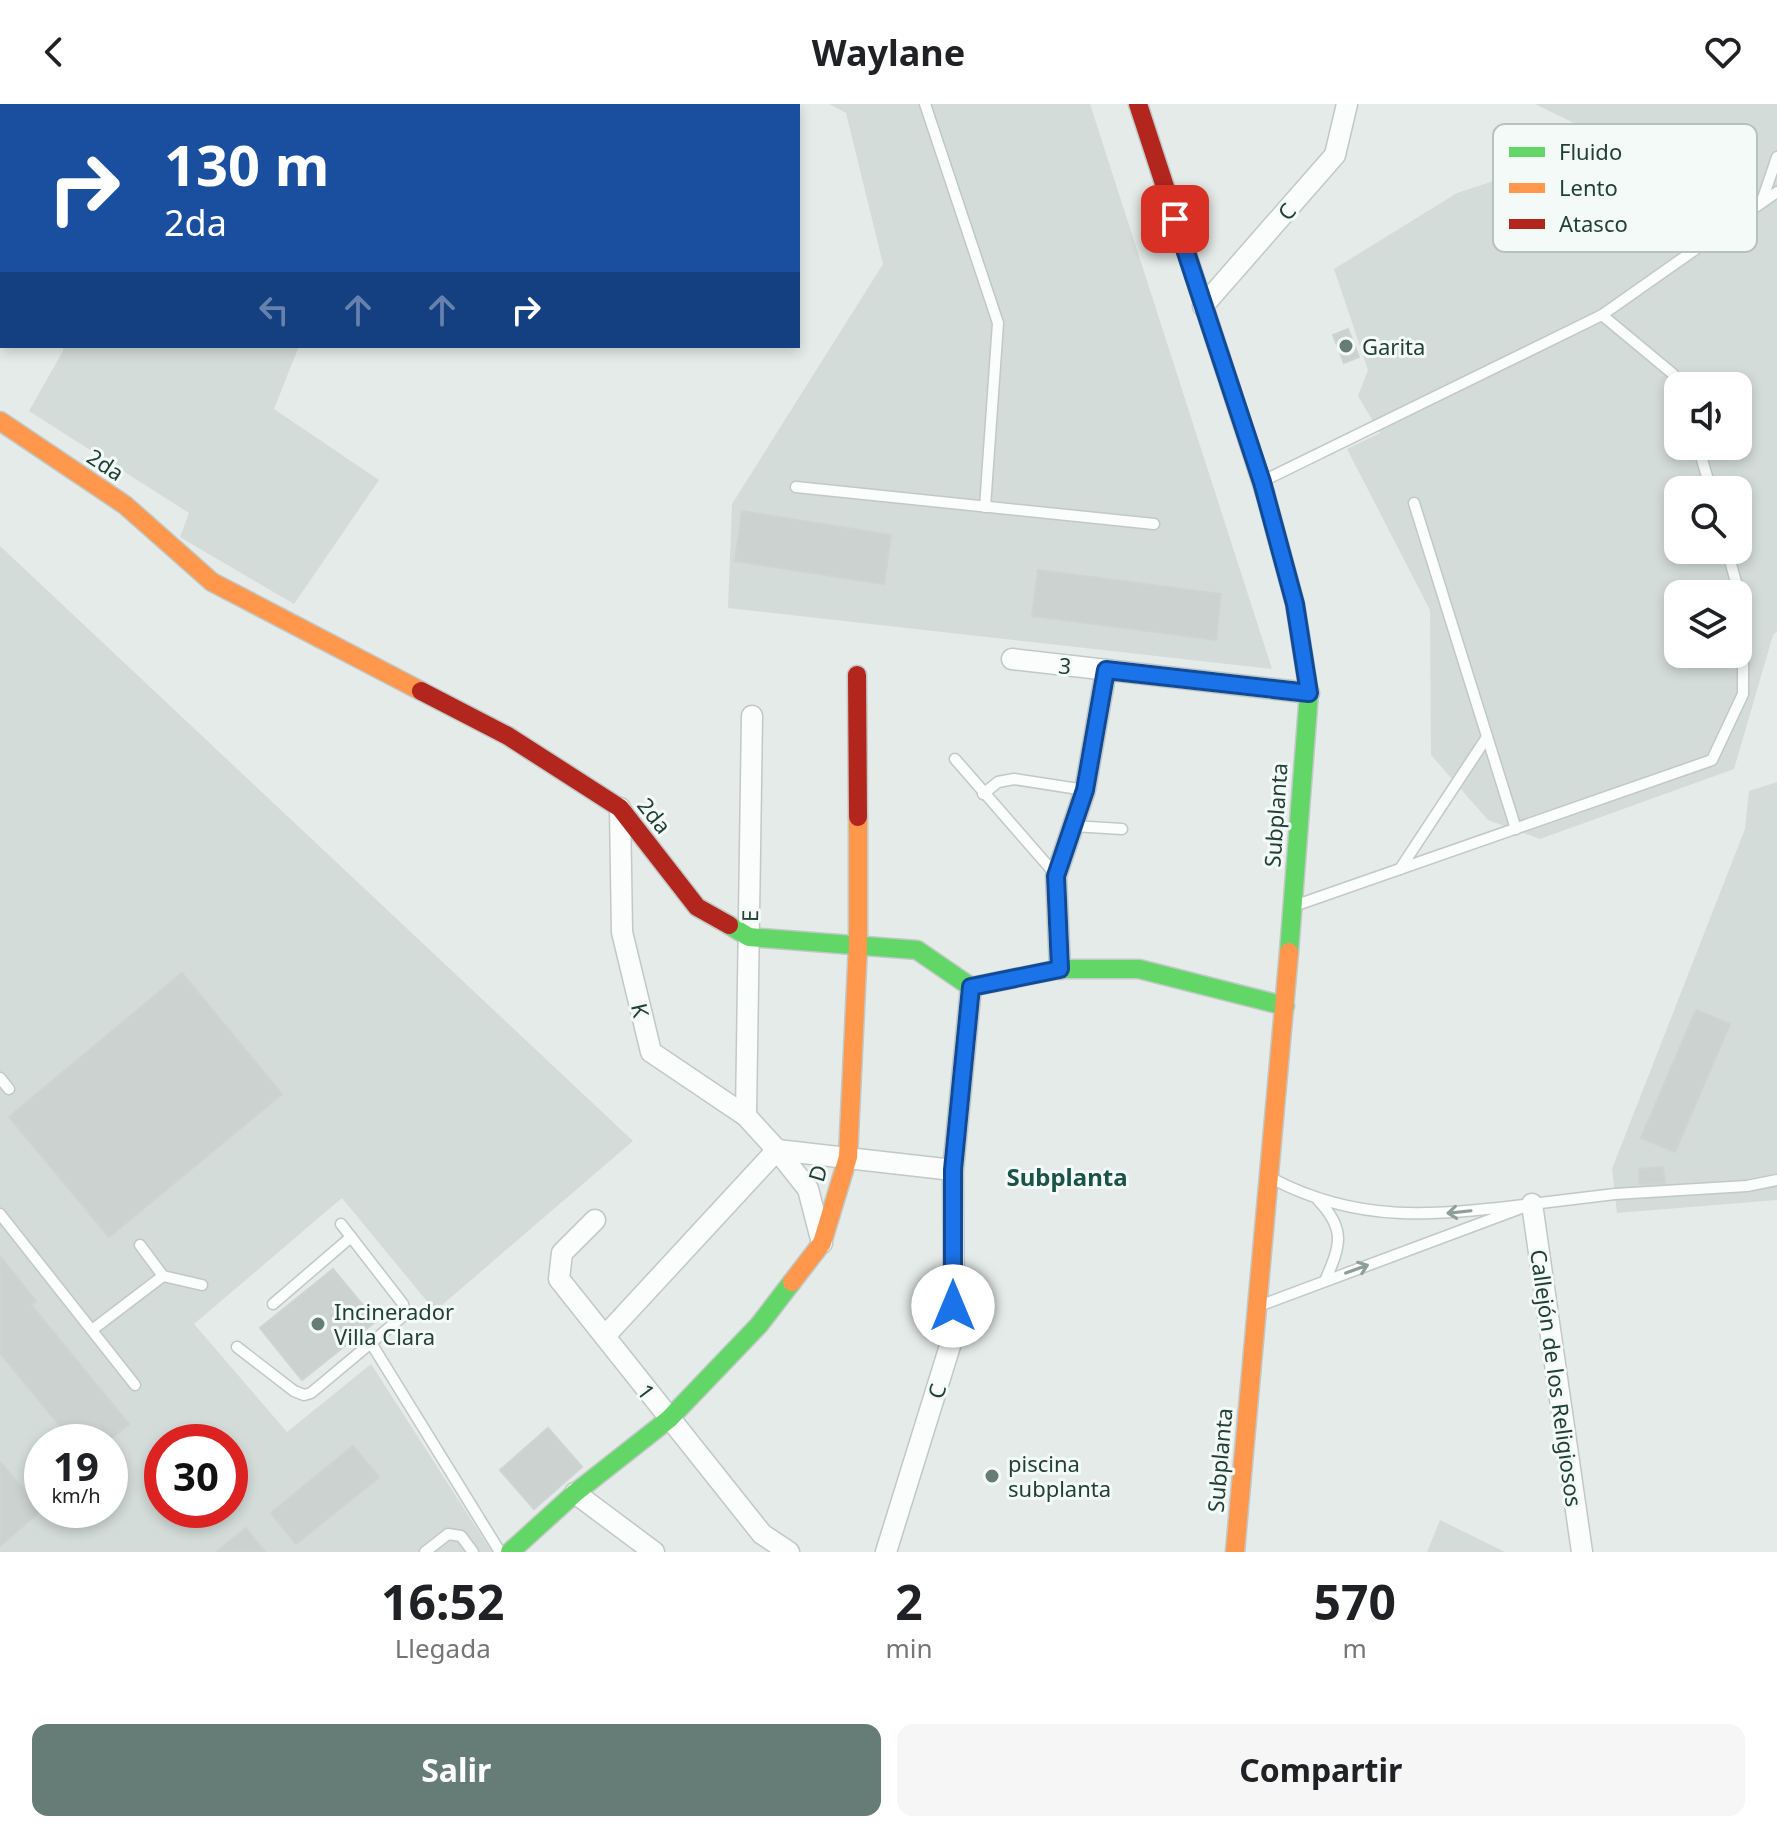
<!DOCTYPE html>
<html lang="es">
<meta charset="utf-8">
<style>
body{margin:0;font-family:"Noto Sans",sans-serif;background:#f6f6f6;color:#202124;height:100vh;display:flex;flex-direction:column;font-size:30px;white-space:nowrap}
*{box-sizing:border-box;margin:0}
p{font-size:26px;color:#757577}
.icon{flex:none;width:44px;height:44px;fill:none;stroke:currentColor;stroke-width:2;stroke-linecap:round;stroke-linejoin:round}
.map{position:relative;height:1448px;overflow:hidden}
.panel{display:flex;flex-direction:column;background:#fff;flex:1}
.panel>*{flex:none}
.guide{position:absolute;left:0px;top:0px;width:800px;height:244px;box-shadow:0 4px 12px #0003;background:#1a4fa0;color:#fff;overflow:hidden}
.buttons{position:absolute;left:1664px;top:268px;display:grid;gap:16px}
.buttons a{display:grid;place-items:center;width:88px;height:88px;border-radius:16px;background:#fff;box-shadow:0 4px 12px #0003;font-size:40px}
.speed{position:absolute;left:24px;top:1320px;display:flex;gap:16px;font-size:40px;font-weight:700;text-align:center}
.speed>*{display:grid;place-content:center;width:104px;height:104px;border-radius:50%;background:#fff;box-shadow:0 4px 12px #0003;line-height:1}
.speed small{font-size:20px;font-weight:400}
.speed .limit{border:12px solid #d22;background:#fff;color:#111}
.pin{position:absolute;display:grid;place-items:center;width:68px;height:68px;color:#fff;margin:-34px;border-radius:16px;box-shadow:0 4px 12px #0006}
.me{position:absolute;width:88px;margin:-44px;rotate:0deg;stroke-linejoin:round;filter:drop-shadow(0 0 6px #0008)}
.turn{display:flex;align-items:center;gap:28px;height:168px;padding:0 32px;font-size:36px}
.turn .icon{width:104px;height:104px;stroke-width:2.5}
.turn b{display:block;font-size:56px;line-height:68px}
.lanes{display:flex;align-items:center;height:76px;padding:0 32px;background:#0003;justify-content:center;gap:40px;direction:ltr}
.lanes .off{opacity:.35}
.eta{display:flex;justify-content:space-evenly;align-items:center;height:136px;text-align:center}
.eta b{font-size:48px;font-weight:700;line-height:56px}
.primary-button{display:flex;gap:16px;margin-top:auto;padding:16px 32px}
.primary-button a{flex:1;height:92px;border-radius:16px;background:#667c76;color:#fff;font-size:32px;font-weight:700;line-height:92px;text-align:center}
.primary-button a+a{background:#f6f6f6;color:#202124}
header{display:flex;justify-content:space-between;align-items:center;height:104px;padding:0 32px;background:#fff;font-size:36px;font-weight:700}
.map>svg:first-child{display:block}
.built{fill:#d3dcd8;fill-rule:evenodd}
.building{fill:#ccd2d0;stroke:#ced4d1;stroke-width:2}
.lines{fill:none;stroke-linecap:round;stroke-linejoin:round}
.lane-casing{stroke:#c2c8c5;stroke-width:13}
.street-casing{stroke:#c2c8c5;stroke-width:23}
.fast-casing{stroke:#c1c9c6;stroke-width:21}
.slow-casing{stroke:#c1c9c6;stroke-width:21}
.jam-casing{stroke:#c1c9c6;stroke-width:21}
.lane{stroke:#fbfcfc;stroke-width:10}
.street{stroke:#fbfcfc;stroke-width:20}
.fast{stroke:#63d668;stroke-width:18}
.slow{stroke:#ff974d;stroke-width:18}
.jam{stroke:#b3261e;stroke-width:18}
.oneway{stroke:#8e9e9a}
.route-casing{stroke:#114b97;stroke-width:20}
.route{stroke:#1a73e8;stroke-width:14}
.poi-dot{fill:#667c76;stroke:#f4faf7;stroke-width:3}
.labels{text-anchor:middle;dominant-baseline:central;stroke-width:6;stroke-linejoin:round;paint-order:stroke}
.street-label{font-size:22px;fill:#224038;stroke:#f4faf7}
.poi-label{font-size:22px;fill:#224038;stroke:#f4faf7;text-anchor:start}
.neighbourhood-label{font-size:24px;font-weight:bold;fill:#1c5347;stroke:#f4faf7}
.key{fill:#f4faf7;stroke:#b5c2be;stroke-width:2}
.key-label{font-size:22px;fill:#224038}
</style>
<header><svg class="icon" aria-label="back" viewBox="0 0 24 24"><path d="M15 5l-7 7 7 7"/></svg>Waylane<svg class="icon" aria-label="heart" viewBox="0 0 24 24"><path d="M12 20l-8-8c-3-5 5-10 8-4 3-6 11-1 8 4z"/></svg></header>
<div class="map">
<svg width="1777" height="1448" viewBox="0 0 1777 1448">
<rect width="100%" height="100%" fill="#e5ebe8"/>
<g class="built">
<polygon points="0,0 333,0 333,2 2,2 2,194"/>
<polygon points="829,0 1090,0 1272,565 728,504 732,400 883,160 846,9"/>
<path d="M1535,0H1777V527L1773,531L1734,665L1540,735L1488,716L1431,651L1430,506L1347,345L1380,329L1358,292L1368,266L1334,165L1457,89L1579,49L1576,20ZM1678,282H1738V342H1678ZM1678,386H1738V446H1678ZM1678,490H1738V550H1678Z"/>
<polygon points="63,242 299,242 274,305 379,376 294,500 180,433 189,409 29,307 63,247"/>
<path d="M0,442L633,1037L435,1207L342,1094L194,1220L287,1328L371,1260L492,1448H0ZM42,1338H110V1406H42ZM162,1338H230V1406H162Z"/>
<polygon points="1777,678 1777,1096 1617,1109 1612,1065 1745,725 1749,687"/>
<polygon points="1440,1416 1505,1448 1427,1448"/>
</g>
<g class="building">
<polygon points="1348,225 1359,253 1344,259 1333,231"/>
<polygon points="742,407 891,431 884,480 735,457"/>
<polygon points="1038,466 1221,490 1216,536 1032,512"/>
<polygon points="182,869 282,990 109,1133 9,1013"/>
<polygon points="1696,906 1730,920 1675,1048 1641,1034"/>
<polygon points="1663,1063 1665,1079 1640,1080 1639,1065"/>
<polygon points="0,1152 36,1197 31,1201 129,1320 107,1338 73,1338 0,1249"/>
<polygon points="333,1165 376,1217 302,1276 260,1224"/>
<polygon points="548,1324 582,1363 534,1405 500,1366"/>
<polygon points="353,1342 379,1373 296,1440 271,1409"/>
<polygon points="0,1358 42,1406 0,1442"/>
<polygon points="246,1424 265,1448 216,1448"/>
</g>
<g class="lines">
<defs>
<g id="lane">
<polyline points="925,0 998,219 985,403"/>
<polyline points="349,2 349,0"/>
<polyline points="1762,97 1777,53"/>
<polyline points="1602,211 1673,270"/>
<polyline points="1698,342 1711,386"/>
<polyline points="1263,377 1602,211 1777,88"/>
<polyline points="796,383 1154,420"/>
<polyline points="1414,399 1516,725"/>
<polyline points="955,655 1056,771"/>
<polyline points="983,690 998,678 1014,675 1085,686"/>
<polyline points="1073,722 1122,725"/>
<polyline points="1400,765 1487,633"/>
<polyline points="1294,802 1712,656 1743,590 1743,503 1727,446"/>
<polyline points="0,974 9,985"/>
<path d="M1318,1096C1347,1126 1340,1142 1325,1177"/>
<polyline points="1532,1100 1615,1090 1747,1082 1777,1076"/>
<polyline points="0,1110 135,1281"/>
<polyline points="140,1141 163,1172 202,1181"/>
<polyline points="273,1200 351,1133"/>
<path d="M1259,1202L1532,1100C1437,1111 1361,1121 1273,1075"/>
<polyline points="92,1226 163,1172"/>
<polyline points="371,1239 500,1448"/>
<polyline points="237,1243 294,1287 304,1291 311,1289 402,1213 405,1207 403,1200 341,1120"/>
<polyline points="425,1448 448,1430 461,1432 473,1448"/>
</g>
<g id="street">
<polyline points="91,2 92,0"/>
<polyline points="0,118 2,115"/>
<polyline points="1203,202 1335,51 1347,0"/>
<polyline points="1012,555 1309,589"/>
<polyline points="620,704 622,828 651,948 746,1012 777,1046 808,1085 822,1139"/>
<polyline points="1060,865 1056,772 1085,686 1106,566"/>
<polyline points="746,1012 752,612"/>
<polyline points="1532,1100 1582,1448"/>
<polyline points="595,1116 562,1149 559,1175 762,1430 789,1448"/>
<polyline points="605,1232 777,1046 953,1066"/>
<polyline points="575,1389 654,1448"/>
<polyline points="886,1448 954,1229 953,1066 971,883"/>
</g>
<g id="fast">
<polyline points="1265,389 1295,500 1309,589 1289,848"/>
<polyline points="729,821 749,833 917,846 971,883 1060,865 1139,865 1285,902"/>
<polyline points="510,1448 575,1389 669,1315 759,1221 792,1178"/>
</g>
<g id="slow">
<polyline points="0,317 125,401 212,478 421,587"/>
<polyline points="792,1178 822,1139 848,1053 858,841 858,713"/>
<polyline points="1235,1448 1289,848"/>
</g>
<g id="jam">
<polyline points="1138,0 1265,389"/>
<polyline points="857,571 858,713"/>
<polyline points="421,587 508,632 620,704 697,803 729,821"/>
</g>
</defs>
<use href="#lane" class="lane-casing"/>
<use href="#street" class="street-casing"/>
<use href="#fast" class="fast-casing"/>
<use href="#slow" class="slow-casing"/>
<use href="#jam" class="jam-casing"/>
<use href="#lane" class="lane"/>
<use href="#street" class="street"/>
<use href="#fast" class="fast"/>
<use href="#slow" class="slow"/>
<use href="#jam" class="jam"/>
</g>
<defs><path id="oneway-shaft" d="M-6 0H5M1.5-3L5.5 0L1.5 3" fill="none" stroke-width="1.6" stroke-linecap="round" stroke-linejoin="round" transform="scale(2)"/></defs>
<g class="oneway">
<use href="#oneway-shaft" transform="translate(1459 1108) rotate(174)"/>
<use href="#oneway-shaft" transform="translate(1357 1165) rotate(-20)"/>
</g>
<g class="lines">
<defs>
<polyline id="route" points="953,1202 953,1066 971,883 1060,865 1056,772 1085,686 1106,566 1309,589 1295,500 1262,378 1175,115"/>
</defs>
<use href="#route" class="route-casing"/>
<use href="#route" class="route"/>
</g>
<g class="poi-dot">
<circle cx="1346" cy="242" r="8"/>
<circle cx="318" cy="1220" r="8"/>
<circle cx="992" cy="1372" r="8"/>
</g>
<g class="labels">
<g class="street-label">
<text transform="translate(1286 107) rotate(-49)">C</text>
<text transform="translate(106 360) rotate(33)">2da</text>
<text transform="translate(1065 561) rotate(6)">3</text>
<text transform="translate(655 711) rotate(51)">2da</text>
<text transform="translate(1275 711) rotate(-86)">Subplanta</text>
<text transform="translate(749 812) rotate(-89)">E</text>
<text transform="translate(641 906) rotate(77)">K</text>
<text transform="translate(817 1069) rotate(-73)">D</text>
<text transform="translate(1557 1274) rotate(82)">Callejón de los Religiosos</text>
<text transform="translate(647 1287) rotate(53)">1</text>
<text transform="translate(936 1287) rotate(-73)">C</text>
<text transform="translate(1219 1356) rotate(-85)">Subplanta</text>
</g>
<g class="poi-label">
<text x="1362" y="242">Garita</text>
<text x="334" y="1207">Incinerador<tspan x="334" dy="25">Villa Clara</tspan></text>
<text x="1008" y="1359">piscina<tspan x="1008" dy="25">subplanta</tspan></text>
</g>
<g class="neighbourhood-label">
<text x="1067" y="1072">Subplanta</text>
</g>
</g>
<rect x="1493" y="20" width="264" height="128" rx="12" class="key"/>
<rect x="1509" y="43" width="36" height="10" fill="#63d668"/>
<rect x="1509" y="79" width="36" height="10" fill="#ff974d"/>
<rect x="1509" y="115" width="36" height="10" fill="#b3261e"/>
<g class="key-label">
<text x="1559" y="56">Fluido</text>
<text x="1559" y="92">Lento</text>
<text x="1559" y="128">Atasco</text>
</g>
</svg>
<div class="buttons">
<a><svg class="icon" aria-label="sound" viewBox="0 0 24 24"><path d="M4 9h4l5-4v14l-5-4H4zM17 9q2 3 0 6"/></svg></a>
<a><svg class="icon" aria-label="search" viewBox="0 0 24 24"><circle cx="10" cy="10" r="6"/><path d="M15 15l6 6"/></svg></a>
<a><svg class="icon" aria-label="layers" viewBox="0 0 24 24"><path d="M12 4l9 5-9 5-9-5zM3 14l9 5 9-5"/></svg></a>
</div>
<div class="speed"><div>19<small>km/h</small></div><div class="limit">30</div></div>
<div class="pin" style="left:1175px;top:115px;background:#d93025"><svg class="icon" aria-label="arrive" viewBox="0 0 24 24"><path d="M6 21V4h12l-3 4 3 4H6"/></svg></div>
<svg class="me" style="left:953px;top:1202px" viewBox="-20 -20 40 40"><circle r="19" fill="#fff"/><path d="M0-13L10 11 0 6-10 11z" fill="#1a73e8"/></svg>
<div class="guide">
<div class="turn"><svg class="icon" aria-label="right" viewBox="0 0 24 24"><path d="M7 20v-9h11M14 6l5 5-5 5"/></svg><div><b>130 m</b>2da</div></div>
<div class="lanes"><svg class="icon off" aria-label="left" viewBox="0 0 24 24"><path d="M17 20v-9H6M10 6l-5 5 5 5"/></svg><svg class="icon off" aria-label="ahead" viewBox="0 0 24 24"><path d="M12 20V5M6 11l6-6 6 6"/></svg><svg class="icon off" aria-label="ahead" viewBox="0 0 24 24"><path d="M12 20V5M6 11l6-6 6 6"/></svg><svg class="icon" aria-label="right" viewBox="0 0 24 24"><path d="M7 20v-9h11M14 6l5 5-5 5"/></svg></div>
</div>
</div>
<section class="panel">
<div class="eta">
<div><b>16:52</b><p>Llegada</p></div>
<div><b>2</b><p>min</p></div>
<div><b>570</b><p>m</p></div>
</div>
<div class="primary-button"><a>Salir</a><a>Compartir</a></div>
</section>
